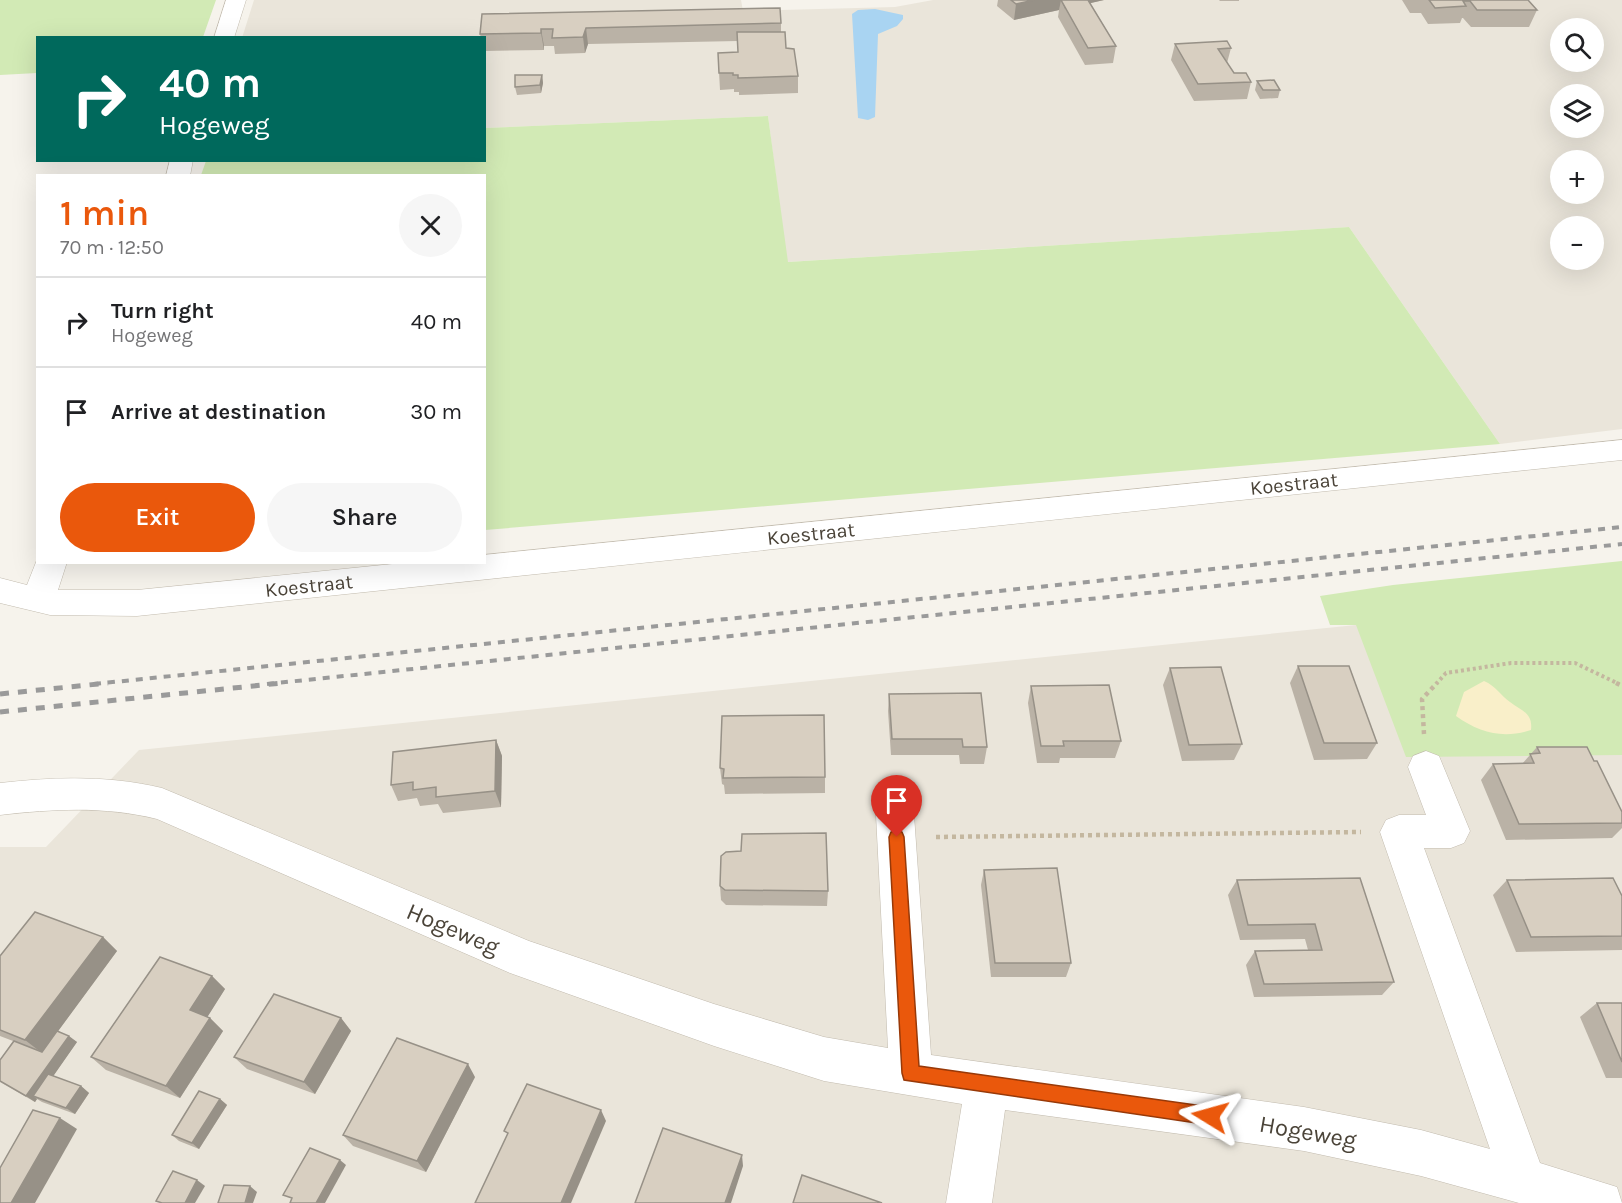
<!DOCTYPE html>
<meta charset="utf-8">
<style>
body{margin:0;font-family:Karla,sans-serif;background:#f6f6f6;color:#202124;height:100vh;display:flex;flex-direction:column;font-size:22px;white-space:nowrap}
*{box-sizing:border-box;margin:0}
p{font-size:20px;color:#757577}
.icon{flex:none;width:33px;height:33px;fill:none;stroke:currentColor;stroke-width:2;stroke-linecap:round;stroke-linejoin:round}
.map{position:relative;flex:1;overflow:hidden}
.side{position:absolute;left:36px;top:174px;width:450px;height:390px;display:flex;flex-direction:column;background:#fff;border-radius:0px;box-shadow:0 6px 24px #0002}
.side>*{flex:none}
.hud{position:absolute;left:36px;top:36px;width:450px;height:126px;border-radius:0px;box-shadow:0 6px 24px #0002;background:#00695c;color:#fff;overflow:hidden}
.tools{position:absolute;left:1550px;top:18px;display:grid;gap:12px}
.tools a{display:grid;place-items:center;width:54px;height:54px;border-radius:50%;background:#fff;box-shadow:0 6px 24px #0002;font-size:30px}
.pin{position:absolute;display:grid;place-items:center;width:51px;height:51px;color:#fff;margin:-62px -26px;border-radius:50% 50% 50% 0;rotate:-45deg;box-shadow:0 0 6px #0007}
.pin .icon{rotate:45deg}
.me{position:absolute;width:66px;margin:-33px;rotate:278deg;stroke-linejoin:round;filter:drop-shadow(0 0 4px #0008)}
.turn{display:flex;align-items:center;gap:21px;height:126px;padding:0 24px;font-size:27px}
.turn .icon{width:78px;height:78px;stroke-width:2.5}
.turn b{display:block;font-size:42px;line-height:51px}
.round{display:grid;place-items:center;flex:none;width:63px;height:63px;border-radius:32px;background:#f6f6f6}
.head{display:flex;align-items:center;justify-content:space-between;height:102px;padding:0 24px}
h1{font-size:36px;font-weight:600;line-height:45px;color:#ea580c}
.button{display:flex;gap:12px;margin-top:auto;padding:12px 24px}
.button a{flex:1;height:69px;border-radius:36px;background:#ea580c;color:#fff;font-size:24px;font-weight:600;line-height:69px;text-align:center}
.button a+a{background:#f6f6f6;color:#202124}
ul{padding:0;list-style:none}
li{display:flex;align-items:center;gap:18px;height:90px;padding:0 24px;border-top:2px solid #e0e0e0}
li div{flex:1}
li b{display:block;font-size:22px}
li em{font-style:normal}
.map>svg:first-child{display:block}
.residential{fill:#eae5da;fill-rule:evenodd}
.green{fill:#d2eab5}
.sand{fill:#f9efc9}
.water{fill:#a9d4f2}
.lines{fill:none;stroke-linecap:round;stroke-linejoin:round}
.street-casing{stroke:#c2bbae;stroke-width:1}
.path-far1{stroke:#c4b79f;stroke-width:4;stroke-dasharray:3 3;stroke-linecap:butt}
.path{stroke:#c4b79f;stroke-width:4.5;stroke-dasharray:4 4;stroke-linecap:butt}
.street{fill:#fff;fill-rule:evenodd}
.rail-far1{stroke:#9a9a9a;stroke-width:4;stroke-dasharray:7 7;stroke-linecap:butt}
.rail{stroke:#9a9a9a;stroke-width:5;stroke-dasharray:9 9;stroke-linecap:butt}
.wall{fill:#bab2a6}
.shaded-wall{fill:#979187}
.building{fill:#d8cfc1;stroke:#979187;stroke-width:1.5}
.route{fill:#ea580c;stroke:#983908;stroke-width:1.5}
.labels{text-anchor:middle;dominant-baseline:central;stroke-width:4.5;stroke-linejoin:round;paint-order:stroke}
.street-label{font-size:20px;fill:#4b4439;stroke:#fff}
.near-street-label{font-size:24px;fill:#4b4439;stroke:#fff}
</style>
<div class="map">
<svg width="1622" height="1203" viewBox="0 0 1622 1203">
<rect width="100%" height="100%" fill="#f6f3ec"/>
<g class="residential">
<path d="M254,0H741L743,11L895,7L933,0H1622V429L1500,444L1349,227L787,262L768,116L485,128L484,38H242ZM1560,28H1593V62H1560ZM1560,94H1593V128H1560ZM1560,160H1593V194H1560ZM1560,226H1593V260H1560Z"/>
<polygon points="1622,593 1622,1203 0,1203 0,847 46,847 139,750 1356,625"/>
</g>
<g class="green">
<polygon points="0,0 216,0 203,37 38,38 37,73 0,75"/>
<polygon points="768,116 788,262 1349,227 1500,444 485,530 484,176 201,175 206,161 484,160 485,128"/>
<polygon points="1622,561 1622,755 1406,757 1356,625 1330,625 1320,596 1393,585"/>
</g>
<path class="sand" d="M1484,681C1496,686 1500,695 1510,702C1522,711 1533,713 1531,730C1503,739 1480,733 1456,716L1464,692Z"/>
<polygon class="water" points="875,9 903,15 903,19 897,26 878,34 875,117 868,120 858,118 852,14 858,10"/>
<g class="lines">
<defs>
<g id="street">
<polygon points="226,0 246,0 234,38 214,38"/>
<polygon points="170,160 193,160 190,176 166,176"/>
<polygon points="1622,440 1622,460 137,616 50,615 0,603 0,578 27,585 38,557 38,562 67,562 58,590 137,590 412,562 484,562 484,555"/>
<path d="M1426,751L1439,756L1470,831L1464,843L1451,848H1424L1540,1163L1617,1187L1622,1203H1519L1421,1176L1304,1151L1005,1110L992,1203H946L962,1104L824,1081L714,1046L510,973L157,819C104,806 53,809 0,815V783C55,777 107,775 162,788L529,941L714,1004L824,1037L888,1048L876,815L882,803L895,798L908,803L914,815L931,1055L1304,1107L1421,1130L1490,1149L1380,832L1386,820L1399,815H1426L1408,767L1413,756Z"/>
</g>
</defs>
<use href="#street" class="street-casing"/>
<polyline class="path-far1" points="1436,684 1446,673 1511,663 1575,663 1619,684"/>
<g class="path">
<polyline points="1616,683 1622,686"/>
<polyline points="1424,734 1422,699 1437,683"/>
<polyline points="936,837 1361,832"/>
</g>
<use href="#street" class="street"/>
<g class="rail-far1">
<polyline points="94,684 1622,527"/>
<polyline points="267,684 1622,544"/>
</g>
<g class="rail">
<polyline points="0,694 108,683"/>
<polyline points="0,712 282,683"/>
</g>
</g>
<g class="wall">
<polygon points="998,0 1104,0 1090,3 1116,46 1113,63 1085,65 1058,17 1059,10 1014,20 997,6"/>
<polygon points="1219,0 1239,0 1239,1 1220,1"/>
<polygon points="1402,0 1528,0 1537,10 1529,27 1471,27 1463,18 1462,18 1460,23 1428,24 1421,13 1410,13"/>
<polygon points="482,14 781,23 781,32 786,48 798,76 798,93 739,95 739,92 734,92 734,89 720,90 718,53 738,52 738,41 588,44 585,53 555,54 554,46 544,46 544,50 484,51 484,38 481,38 480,34"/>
<polygon points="1175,44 1231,48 1227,63 1234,73 1251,82 1247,99 1194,101 1171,60"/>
<polygon points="542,75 543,83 541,93 517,95 515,87"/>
<polygon points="1257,81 1280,90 1278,98 1260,99 1255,90"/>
<polygon points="1298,666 1377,743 1367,759 1314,760 1290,683"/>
<polygon points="1170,668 1242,744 1234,760 1182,761 1163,685"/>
<polygon points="1031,686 1121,741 1115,758 1060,758 1059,763 1037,763 1028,703"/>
<polygon points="889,694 987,747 984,764 960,764 959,755 891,755 888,711"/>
<polygon points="496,740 502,756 501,807 443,813 438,804 420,806 417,798 398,801 391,785"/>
<polygon points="1537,747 1622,812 1622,828 1612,838 1506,840 1481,780 1493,764 1522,764"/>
<polygon points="720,768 825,777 825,793 725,794 724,785 722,784"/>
<polygon points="984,870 1071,963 1066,977 991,977 981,885"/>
<polygon points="1360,878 1394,982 1382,995 1254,997 1246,965 1255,951 1308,950 1305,939 1240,940 1228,895 1237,880"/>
<polygon points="1507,880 1622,896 1622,950 1516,952 1493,895"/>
<polygon points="720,886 828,891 827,906 726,905 721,900"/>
<polygon points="103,937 117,951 58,1031 77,1042 53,1076 81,1086 89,1093 75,1114 42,1102 37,1099 35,1102 0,1082 0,1060 13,1041 0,1036 0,956"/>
<polygon points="212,976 225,989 207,1017 210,1018 223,1031 180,1098 106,1070 91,1057"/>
<polygon points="1597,1003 1622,1003 1622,1078 1606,1078 1580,1017"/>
<polygon points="341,1018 351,1031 315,1094 247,1069 234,1057"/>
<polygon points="475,1077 426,1172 353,1146 343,1135"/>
<polygon points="220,1099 227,1105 199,1149 179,1141 172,1135"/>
</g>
<g class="shaded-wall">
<polygon points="1034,0 1104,0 1065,9 1061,0 1059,10 1014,20 1016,4"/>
<polygon points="586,28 588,44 585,53 583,37"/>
<polygon points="541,29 544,46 544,50 541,33"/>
<polygon points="542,75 543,83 541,93 540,85"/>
<polygon points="496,740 502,756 501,807 495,791"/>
<polygon points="103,937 117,951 42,1053 25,1040"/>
<polygon points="212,976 225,989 203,1024 190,1010"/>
<polygon points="210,1018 223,1031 180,1098 166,1086"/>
<polygon points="341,1018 351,1031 315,1094 304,1082"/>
<polygon points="69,1036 77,1042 38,1098 33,1096 37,1099 35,1102 26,1096"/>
<polygon points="468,1064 475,1077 426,1172 417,1161"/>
<polygon points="81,1086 89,1093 75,1114 66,1108"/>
<polygon points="220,1099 227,1105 199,1149 192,1143"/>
<polygon points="601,1110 606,1121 571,1203 561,1203"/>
<polygon points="60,1118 77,1129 35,1203 11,1203"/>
<polygon points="742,1155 743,1166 731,1203 725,1203"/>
<polygon points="340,1160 346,1165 325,1203 316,1203"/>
<polygon points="197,1180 205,1186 195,1203 185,1203"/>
<polygon points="250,1186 257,1192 253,1203 245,1203"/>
</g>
<g class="building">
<polygon points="1011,0 1034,0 1016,4"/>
<polygon points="1061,0 1088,0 1116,46 1088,48"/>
<polygon points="1429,0 1528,0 1537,10 1477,10 1470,1 1463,1 1466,6 1435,8"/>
<polygon points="780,8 781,23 586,28 583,37 552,38 553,29 541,29 541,33 480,34 482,14"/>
<polygon points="737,32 785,32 786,48 794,49 798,76 738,78 738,75 733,75 733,73 719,73 718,53 738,52"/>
<polygon points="1227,41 1231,48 1218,49 1234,73 1246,73 1251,82 1198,84 1175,44"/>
<polygon points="515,75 542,75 540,85 515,87"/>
<polygon points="1274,80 1280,90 1263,90 1257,81"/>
<polygon points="1298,666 1349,666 1377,743 1324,743"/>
<polygon points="1221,667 1242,744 1189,745 1170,668"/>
<polygon points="1109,685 1121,741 1063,741 1064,746 1041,746 1031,686"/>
<polygon points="981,693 987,747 963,747 962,739 892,739 889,694"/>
<polygon points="824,715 825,777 723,778 724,769 720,768 722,716"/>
<polygon points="496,740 495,791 436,797 436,787 413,790 413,782 391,785 393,752"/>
<polygon points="1537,747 1587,747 1594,761 1597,761 1622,812 1622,823 1519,824 1493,764 1534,763 1530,754 1540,753"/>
<polygon points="826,833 828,891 725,890 720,886 721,856 726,852 741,851 742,834"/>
<polygon points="1057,868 1071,963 995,963 984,870"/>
<polygon points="1360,878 1394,982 1264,984 1255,951 1322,950 1315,924 1248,925 1237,880"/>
<polygon points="1613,878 1622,896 1622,936 1531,937 1507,880"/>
<polygon points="35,912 103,937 25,1040 0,1030 0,956"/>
<polygon points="160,957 212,976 190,1010 210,1018 166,1086 91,1057"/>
<polygon points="274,994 341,1018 304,1082 234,1057"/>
<polygon points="1597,1003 1622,1003 1622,1062"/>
<polygon points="57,1031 69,1036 26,1096 0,1081 0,1060 14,1041 42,1052"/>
<polygon points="397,1038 468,1064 417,1161 343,1135"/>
<polygon points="48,1074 81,1086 66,1108 33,1096"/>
<polygon points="527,1084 601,1110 561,1203 475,1203 508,1133 504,1131"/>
<polygon points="199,1091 220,1099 192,1143 172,1135"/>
<polygon points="33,1110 60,1118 11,1203 0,1203 0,1168"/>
<polygon points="663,1128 742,1155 725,1203 635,1203"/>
<polygon points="310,1148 340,1160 316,1203 290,1203 292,1198 283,1195"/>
<polygon points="173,1171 197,1180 185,1203 162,1203 156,1201"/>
<polygon points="802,1175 882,1203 793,1203"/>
<polygon points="224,1185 250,1186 245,1203 218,1203"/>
</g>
<polygon class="route" points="897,830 902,832 904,837 919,1066 1210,1107 1217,1110 1219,1116 1217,1122 1210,1125 904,1080 902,1073 889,837 891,832"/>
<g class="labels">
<g class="street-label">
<text transform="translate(1294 484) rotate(-6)">Koestraat</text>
<text transform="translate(811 534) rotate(-6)">Koestraat</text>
<text transform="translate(309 586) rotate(-6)">Koestraat</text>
</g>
<g class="near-street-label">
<text transform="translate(453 929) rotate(23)">Hogeweg</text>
<text transform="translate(1308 1132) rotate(10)">Hogeweg</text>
</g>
</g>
</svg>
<div class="tools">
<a><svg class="icon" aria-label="search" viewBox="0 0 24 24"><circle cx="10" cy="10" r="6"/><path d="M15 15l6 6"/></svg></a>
<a><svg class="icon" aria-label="layers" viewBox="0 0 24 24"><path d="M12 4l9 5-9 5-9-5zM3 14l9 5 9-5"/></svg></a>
<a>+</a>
<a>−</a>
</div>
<div class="pin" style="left:897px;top:837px;background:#d93025"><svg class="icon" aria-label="arrive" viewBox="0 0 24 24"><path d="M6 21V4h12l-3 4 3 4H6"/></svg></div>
<svg class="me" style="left:1210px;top:1116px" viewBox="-20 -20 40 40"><path d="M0-17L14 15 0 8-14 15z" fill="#ea580c" stroke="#fff" stroke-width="4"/></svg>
<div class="hud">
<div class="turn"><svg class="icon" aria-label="right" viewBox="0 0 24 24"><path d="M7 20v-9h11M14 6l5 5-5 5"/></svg><div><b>40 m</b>Hogeweg</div></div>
</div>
<section class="side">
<div class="head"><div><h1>1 min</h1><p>70 m · 12:50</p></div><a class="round"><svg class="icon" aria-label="close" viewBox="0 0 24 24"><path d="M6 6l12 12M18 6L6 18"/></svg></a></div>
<ul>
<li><svg class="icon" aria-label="right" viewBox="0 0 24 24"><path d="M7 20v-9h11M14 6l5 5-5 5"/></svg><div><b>Turn right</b><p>Hogeweg</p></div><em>40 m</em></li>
<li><svg class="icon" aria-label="arrive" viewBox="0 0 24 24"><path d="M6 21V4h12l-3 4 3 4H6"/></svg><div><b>Arrive at destination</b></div><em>30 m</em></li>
</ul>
<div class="button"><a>Exit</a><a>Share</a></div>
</section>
</div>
